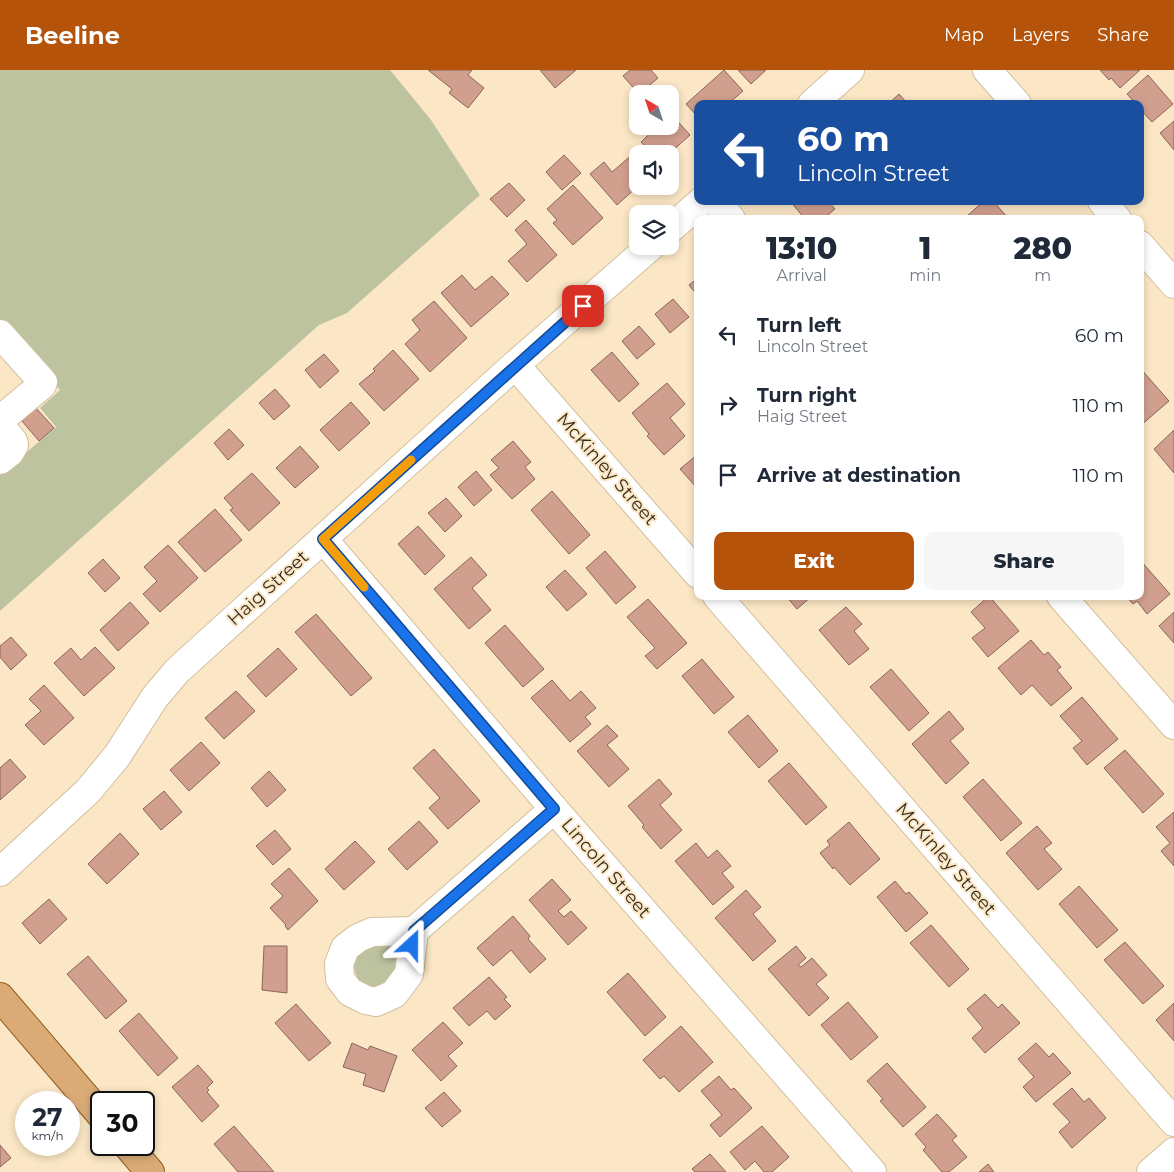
<!DOCTYPE html>
<style>
body{margin:0;font-family:Montserrat,sans-serif;background:#f6f6f7;color:#1f2937;height:100vh;display:flex;flex-direction:column;font-size:19px;white-space:nowrap}
*{box-sizing:border-box;margin:0}
p{font-size:16px;color:#747a83}
.icon{flex:none;width:28px;height:28px;fill:none;stroke:currentColor;stroke-width:2;stroke-linecap:round;stroke-linejoin:round}
.map{position:relative;flex:1;overflow:hidden}
.details{position:absolute;left:694px;top:145px;width:450px;height:385px;display:flex;flex-direction:column;background:#fff;border-radius:10px;box-shadow:0 2px 8px #0003}
.details>*{flex:none}
.hud{position:absolute;left:694px;top:30px;width:450px;height:105px;border-radius:10px;box-shadow:0 2px 8px #0003;background:#1a4fa0;color:#fff;overflow:hidden}
.needle{width:32px;rotate:321deg}
.fabs{position:absolute;left:629px;top:15px;display:grid;gap:10px}
.fabs a{display:grid;place-items:center;width:50px;height:50px;border-radius:10px;background:#fff;box-shadow:0 2px 8px #0003;font-size:25px}
.speed{position:absolute;left:15px;top:1021px;display:flex;gap:10px;font-size:25px;font-weight:700;text-align:center}
.speed>*{display:grid;place-content:center;width:65px;height:65px;border-radius:50%;background:#fff;box-shadow:0 2px 8px #0003;line-height:1}
.speed small{font-size:12px;font-weight:400}
.speed .limit{border:2px solid #111;border-radius:8px;background:#fff;color:#111}
.pin{position:absolute;display:grid;place-items:center;width:42px;height:42px;color:#fff;margin:-21px;border-radius:10px;box-shadow:0 2px 8px #0006}
.me{position:absolute;width:55px;margin:-28px;rotate:24deg;stroke-linejoin:round;filter:drop-shadow(0 0 4px #0008)}
.turn{display:flex;align-items:center;gap:18px;height:105px;padding:0 20px;font-size:22px}
.turn .icon{width:65px;height:65px;stroke-width:2.5}
.turn b{display:block;font-size:35px;line-height:42px}
.eta{display:flex;justify-content:space-evenly;align-items:center;height:85px;text-align:center}
.eta b{font-size:30px;font-weight:800;line-height:35px}
.button{display:flex;gap:10px;margin-top:auto;padding:10px 20px}
.button a{flex:1;height:58px;border-radius:10px;background:#b45309;color:#fff;font-size:20px;font-weight:800;line-height:58px;text-align:center}
.button a+a{background:#f6f6f7;color:#1f2937}
ul{padding:0;list-style:none}
li{display:flex;align-items:center;gap:15px;height:70px;padding:0 20px}
li div{flex:1}
li b{display:block;font-size:19px}
li em{font-style:normal}
header{display:flex;align-items:center;gap:30px;box-sizing:border-box;height:70px;padding:0 25px;background:#b45309;color:#fff}
header strong{font-size:24px}
nav{display:flex;gap:28px;margin-inline-start:auto;font-size:18px}
.map>svg:first-child{display:block}
.green{fill:#bdc39f}
.building{fill:#d19f8e;stroke:#8a665b}
.lines{fill:none;stroke-linecap:round;stroke-linejoin:round}
.minor-casing{stroke:#d2bf9e;stroke-width:30}
.major-casing{stroke:#905a1d;stroke-width:30}
.minor{stroke:#fff;stroke-width:28}
.major{stroke:#daab77;stroke-width:28}
.route-casing{stroke:#114b97;stroke-width:12}
.route{stroke:#1a73e8;stroke-width:9}
.slow{stroke:#f59e0b;stroke-width:9}
.labels{text-anchor:middle;dominant-baseline:central;stroke-width:4;stroke-linejoin:round;paint-order:stroke}
.street-label{font-size:18px;fill:#352d20;stroke:#fbe7c5}
</style>
<header>
<strong>Beeline</strong>
<nav><a>Map</a><a>Layers</a><a>Share</a></nav>
</header>
<div class="map">
<svg width="1174" height="1102" viewBox="0 0 1174 1102">
<rect width="100%" height="100%" fill="#fbe7c5"/>
<g class="green">
<polygon points="0,0 390,0 431,50 480,125 347,243 319,255 0,541 0,405 56,357 40,338 60,320 0,253"/>
<path d="M392,875L397,879L395,899L390,912L374,918L359,911C343,878 369,877 392,875Z"/>
</g>
<g class="building">
<polygon points="428,0 472,0 468,5 484,18 468,38 449,23 452,19"/>
<polygon points="540,0 576,0 555,18"/>
<polygon points="630,0 651,0 658,8 639,24 623,6"/>
<polygon points="724,0 743,21 728,34 698,34 698,47 686,34"/>
<polygon points="738,0 766,0 751,14"/>
<polygon points="1100,0 1140,0 1120,18 1111,8 1109,10"/>
<polygon points="1148,5 1173,34 1152,52 1140,39 1140,34 1136,34 1127,24"/>
<polygon points="899,24 908,34 888,34"/>
<polygon points="671,44 690,65 669,84 652,84 641,72 658,56 670,56"/>
<polygon points="1174,51 1174,80 1160,63"/>
<polygon points="633,84 638,89 638,116 617,135 590,104 604,92 612,102"/>
<polygon points="564,85 581,103 562,120 546,102"/>
<polygon points="509,113 525,130 507,147 490,129"/>
<polygon points="573,115 603,148 573,175 553,153 557,150 547,139"/>
<polygon points="790,131 828,131 835,139 823,149 805,149"/>
<polygon points="984,131 993,131 1009,149 969,149 967,146"/>
<polygon points="526,150 557,185 527,212 508,191 527,174 515,160"/>
<polygon points="462,205 475,220 492,206 509,224 471,257 441,223"/>
<polygon points="698,208 698,226 689,215"/>
<polygon points="673,229 689,247 670,263 655,244"/>
<polygon points="434,231 467,268 430,302 405,274 420,260 412,250"/>
<polygon points="639,256 655,274 637,289 622,271"/>
<polygon points="393,280 419,309 384,341 359,314 375,301 373,299"/>
<polygon points="612,282 639,314 619,332 591,300"/>
<polygon points="324,284 339,301 320,318 305,300"/>
<polygon points="1140,298 1169,331 1140,356"/>
<polygon points="667,313 685,334 670,348 685,366 664,385 647,366 649,364 632,343"/>
<polygon points="275,319 290,336 274,350 259,333"/>
<polygon points="351,332 370,353 339,381 320,360"/>
<polygon points="36,338 54,358 39,371 22,351"/>
<polygon points="229,359 244,375 228,390 214,373"/>
<polygon points="1174,360 1174,403 1154,379"/>
<polygon points="513,371 531,392 525,397 535,409 512,429 490,405 499,398 491,390"/>
<polygon points="300,376 319,397 295,418 276,398"/>
<polygon points="698,384 698,419 680,399"/>
<polygon points="476,401 492,420 474,436 458,417"/>
<polygon points="252,403 280,433 249,461 230,440 233,438 224,428"/>
<polygon points="552,421 590,465 569,484 531,440"/>
<polygon points="446,428 462,446 445,462 428,443"/>
<polygon points="215,439 242,470 205,502 178,472"/>
<polygon points="418,456 445,486 425,505 398,474"/>
<polygon points="168,475 198,508 160,542 143,524 157,511 144,497"/>
<polygon points="605,481 636,517 616,534 586,498"/>
<polygon points="471,487 487,505 472,518 491,540 469,559 434,519"/>
<polygon points="103,489 120,508 105,522 88,503"/>
<polygon points="1140,490 1170,524 1147,544 1137,531 1133,534 1126,526 1140,526"/>
<polygon points="565,500 587,524 567,541 546,517"/>
<polygon points="786,526 812,526 797,539"/>
<polygon points="989,526 1019,561 988,587 972,568 985,558 971,542"/>
<polygon points="648,529 687,573 657,599 645,586 655,578 627,547"/>
<polygon points="130,532 149,553 118,581 100,560"/>
<polygon points="846,537 862,554 854,561 869,579 849,595 819,560"/>
<polygon points="1174,542 1174,573 1159,556"/>
<polygon points="316,544 372,608 351,626 295,562"/>
<polygon points="505,555 544,599 523,617 485,573"/>
<polygon points="11,567 27,585 11,600 0,587 0,576"/>
<polygon points="1031,570 1044,585 1048,582 1061,597 1057,600 1072,618 1051,636 1032,615 1021,625 998,598"/>
<polygon points="95,577 115,598 84,626 54,593 71,578 81,590"/>
<polygon points="278,578 297,599 266,627 247,606"/>
<polygon points="702,589 734,627 714,644 682,606"/>
<polygon points="891,599 929,643 909,661 870,617"/>
<polygon points="552,610 570,631 581,621 596,638 585,647 591,654 570,672 531,628"/>
<polygon points="44,615 74,648 44,675 25,655 41,641 29,629"/>
<polygon points="236,621 255,641 224,669 205,648"/>
<polygon points="1082,627 1118,669 1087,695 1073,678 1082,671 1060,646"/>
<polygon points="949,641 964,659 950,671 969,693 946,714 912,674"/>
<polygon points="748,645 778,681 759,698 728,662"/>
<polygon points="607,655 618,666 607,675 629,699 609,717 577,681"/>
<polygon points="201,672 220,693 189,721 170,700"/>
<polygon points="434,679 480,731 448,759 429,738 440,728 413,698"/>
<polygon points="1125,680 1164,724 1143,743 1104,698"/>
<polygon points="10,689 26,707 0,730 0,698"/>
<polygon points="789,693 827,737 806,755 768,711"/>
<polygon points="269,701 286,720 267,737 251,718"/>
<polygon points="659,709 672,724 660,735 682,760 661,779 642,757 644,755 628,736"/>
<polygon points="983,709 1022,753 1001,771 963,727"/>
<polygon points="164,721 182,742 161,760 143,739"/>
<polygon points="1174,742 1174,796 1161,781 1170,773 1156,757"/>
<polygon points="419,751 438,772 407,800 388,779"/>
<polygon points="849,752 880,789 850,815 834,797 833,799 820,783 830,775 827,771"/>
<polygon points="1037,756 1052,773 1044,779 1062,799 1038,820 1006,783"/>
<polygon points="275,760 291,779 273,795 256,776"/>
<polygon points="120,763 139,784 107,814 88,794"/>
<polygon points="355,771 375,792 344,820 325,799"/>
<polygon points="696,773 708,788 717,780 731,796 722,803 734,817 713,835 675,791"/>
<polygon points="289,798 318,831 288,860 285,856 286,855 270,838 283,826 271,814"/>
<polygon points="552,809 571,830 558,841 564,847 571,841 587,858 568,875 529,830"/>
<polygon points="895,811 906,824 909,822 928,843 906,862 877,827"/>
<polygon points="1079,816 1118,860 1097,878 1059,834"/>
<polygon points="746,820 761,837 753,844 776,871 753,891 715,848"/>
<polygon points="49,829 67,849 40,874 22,853"/>
<polygon points="513,846 530,866 528,869 546,889 530,903 511,880 493,896 477,878"/>
<polygon points="931,855 969,899 949,917 910,873"/>
<polygon points="1125,872 1164,916 1143,934 1104,890"/>
<polygon points="264,876 287,876 287,923 262,920"/>
<polygon points="796,876 806,888 798,895 801,897 812,888 827,905 816,914 829,928 809,946 768,899"/>
<polygon points="88,886 127,931 106,949 67,904"/>
<polygon points="628,903 666,947 645,966 607,922"/>
<polygon points="489,907 507,927 504,929 511,936 495,950 487,941 469,956 453,938"/>
<polygon points="985,924 998,938 1002,934 1020,953 985,983 972,968 983,958 967,939"/>
<polygon points="848,932 878,967 851,990 821,955"/>
<polygon points="1174,933 1174,971 1156,950"/>
<polygon points="296,934 331,973 309,991 275,953"/>
<polygon points="139,943 178,988 158,1006 119,961"/>
<polygon points="443,952 463,973 448,986 457,996 441,1011 412,980"/>
<polygon points="681,956 713,992 679,1022 664,1006 660,1009 643,990"/>
<polygon points="352,973 368,980 370,976 397,986 384,1022 363,1015 366,1004 343,997"/>
<polygon points="1036,973 1049,987 1053,983 1071,1003 1036,1032 1023,1017 1034,1007 1018,989"/>
<polygon points="887,993 926,1037 903,1057 880,1031 883,1029 867,1011"/>
<polygon points="198,995 213,1012 207,1018 209,1020 207,1022 219,1036 202,1052 172,1017"/>
<polygon points="719,1006 731,1020 734,1018 752,1038 720,1067 710,1055 722,1045 701,1021"/>
<polygon points="1072,1018 1084,1032 1089,1028 1106,1048 1072,1078 1059,1062 1070,1052 1053,1034"/>
<polygon points="444,1022 461,1041 442,1057 425,1038"/>
<polygon points="937,1044 957,1066 952,1070 967,1087 949,1102 942,1102 923,1080 926,1077 915,1064"/>
<polygon points="234,1056 274,1102 238,1102 214,1074"/>
<polygon points="762,1056 789,1087 772,1102 764,1102 755,1091 745,1100 730,1082"/>
<polygon points="0,1075 11,1088 0,1097"/>
<polygon points="710,1084 726,1102 695,1102 692,1099"/>
<polygon points="988,1094 994,1102 979,1102"/>
</g>
<g class="lines">
<defs>
<g id="minor">
<polyline points="987,0 1017,34"/>
<polyline points="812,34 850,0"/>
<polyline points="716,131 731,149"/>
<polyline points="1102,131 1117,149"/>
<polyline points="670,159 702,131"/>
<polyline points="1140,175 1174,214"/>
<polyline points="0,264 43,312 42,315 0,350"/>
<polyline points="515,295 698,504"/>
<polyline points="0,356 13,371 14,375 10,382 0,390"/>
<polyline points="323,469 554,739 872,1102"/>
<polyline points="717,526 1174,1052"/>
<polyline points="1061,526 1174,655"/>
<polyline points="0,802 88,721 117,686 155,627 177,601 515,295 651,176"/>
<polyline points="414,861 409,904 394,924 376,932 366,930 350,922 340,909 339,894 345,878 358,868 372,862 414,861 554,739"/>
<polyline points="1151,1102 1174,1082"/>
</g>
<g id="major">
<polyline points="0,927 101,1045"/>
<polyline points="127,1075 150,1102"/>
</g>
</defs>
<use href="#minor" class="minor-casing"/>
<use href="#major" class="major-casing"/>
<use href="#minor" class="minor"/>
<use href="#major" class="major"/>
</g>
<g class="lines">
<defs>
<polyline id="route" points="412,875 414,861 554,739 323,469 583,236"/>
</defs>
<use href="#route" class="route-casing"/>
<use href="#route" class="route"/>
<polyline class="slow" points="364,517 323,469 411,390"/>
</g>
<g class="labels">
<g class="street-label">
<text transform="translate(607 399) rotate(49)">McKinley Street</text>
<text transform="translate(268 518) rotate(-42)">Haig Street</text>
<text transform="translate(946 789) rotate(49)">McKinley Street</text>
<text transform="translate(606 798) rotate(49)">Lincoln Street</text>
</g>
</g>
</svg>
<div class="fabs">
<a><svg class="needle" viewBox="-14 -14 28 28"><path d="M0-13l5 13h-10z" fill="#e53935"/><path d="M0 13l5-13h-10z" fill="#747a83"/></svg></a>
<a><svg class="icon" aria-label="sound" viewBox="0 0 24 24"><path d="M4 9h4l5-4v14l-5-4H4zM17 9q2 3 0 6"/></svg></a>
<a><svg class="icon" aria-label="layers" viewBox="0 0 24 24"><path d="M12 4l9 5-9 5-9-5zM3 14l9 5 9-5"/></svg></a>
</div>
<div class="speed"><div>27<small>km/h</small></div><div class="limit">30</div></div>
<div class="pin" style="left:583px;top:236px;background:#d93025"><svg class="icon" aria-label="arrive" viewBox="0 0 24 24"><path d="M6 21V4h12l-3 4 3 4H6"/></svg></div>
<svg class="me" style="left:412px;top:875px" viewBox="-20 -20 40 40"><path d="M0-17L14 15 0 8-14 15z" fill="#1a73e8" stroke="#fff" stroke-width="4"/></svg>
<div class="hud">
<div class="turn"><svg class="icon" aria-label="left" viewBox="0 0 24 24"><path d="M17 20v-9H6M10 6l-5 5 5 5"/></svg><div><b>60 m</b>Lincoln Street</div></div>
</div>
<section class="details">
<div class="eta">
<div><b>13:10</b><p>Arrival</p></div>
<div><b>1</b><p>min</p></div>
<div><b>280</b><p>m</p></div>
</div>
<ul>
<li><svg class="icon" aria-label="left" viewBox="0 0 24 24"><path d="M17 20v-9H6M10 6l-5 5 5 5"/></svg><div><b>Turn left</b><p>Lincoln Street</p></div><em>60 m</em></li>
<li><svg class="icon" aria-label="right" viewBox="0 0 24 24"><path d="M7 20v-9h11M14 6l5 5-5 5"/></svg><div><b>Turn right</b><p>Haig Street</p></div><em>110 m</em></li>
<li><svg class="icon" aria-label="arrive" viewBox="0 0 24 24"><path d="M6 21V4h12l-3 4 3 4H6"/></svg><div><b>Arrive at destination</b></div><em>110 m</em></li>
</ul>
<div class="button"><a>Exit</a><a>Share</a></div>
</section>
</div>
